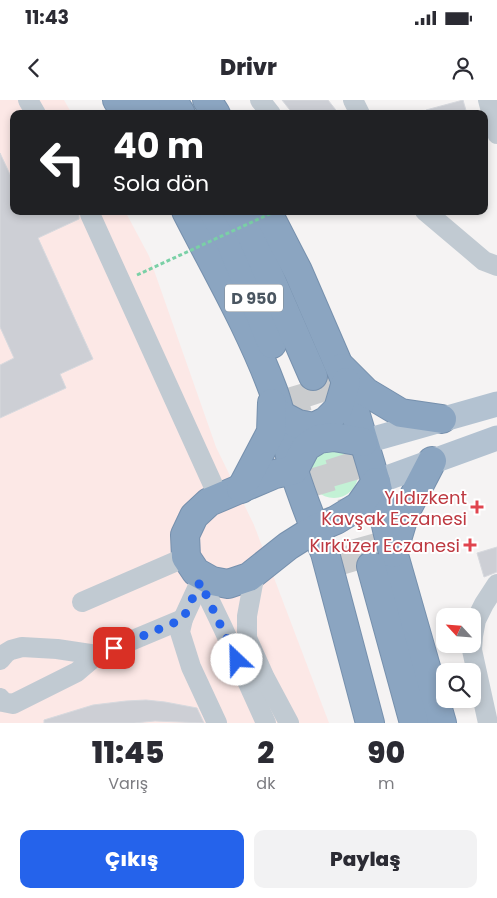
<!DOCTYPE html>
<html lang="tr">
<meta charset="utf-8">
<style>
body{margin:0;font-family:Poppins,sans-serif;background:#f2f2f3;color:#2b2b33;height:100vh;display:flex;flex-direction:column;font-size:19px;white-space:nowrap}
*{box-sizing:border-box;margin:0}
p{font-size:16px;color:#7c7c81}
.icon{flex:none;width:28px;height:28px;fill:none;stroke:currentColor;stroke-width:2;stroke-linecap:round;stroke-linejoin:round}
.map{position:relative;height:623px;overflow:hidden}
.side{display:flex;flex-direction:column;background:#fff;flex:1}
.side>*{flex:none}
.top-card{position:absolute;left:10px;top:10px;width:478px;height:105px;border-radius:10px;box-shadow:0 2px 8px #0003;background:#202124;color:#fff;overflow:hidden}
.needle{width:32px;rotate:296deg}
.buttons{position:absolute;left:436px;top:508px;display:grid;gap:10px}
.buttons a{display:grid;place-items:center;width:45px;height:45px;border-radius:10px;background:#fff;box-shadow:0 2px 8px #0003;font-size:25px}
.pin{position:absolute;display:grid;place-items:center;width:42px;height:42px;color:#fff;margin:-21px;border-radius:10px;box-shadow:0 2px 8px #0006}
.me{position:absolute;width:55px;margin:-28px;rotate:336deg;stroke-linejoin:round;filter:drop-shadow(0 0 4px #0008)}
.turn{display:flex;align-items:center;gap:18px;height:105px;padding:0 20px;font-size:22px}
.turn .icon{width:65px;height:65px;stroke-width:2.5}
.turn b{display:block;font-size:35px;line-height:42px}
.eta{display:flex;justify-content:space-evenly;align-items:center;height:85px;text-align:center}
.eta b{font-size:30px;font-weight:800;line-height:35px}
.button{display:flex;gap:10px;margin-top:auto;padding:10px 20px}
.button a{flex:1;height:58px;border-radius:10px;background:#2563eb;color:#fff;font-size:20px;font-weight:800;line-height:58px;text-align:center}
.button a+a{background:#f2f2f3;color:#2b2b33}
.status{display:flex;justify-content:space-between;align-items:center;height:35px;padding:0 25px;background:#fff;direction:ltr}
.status svg{height:14px;fill:currentColor}
header{display:flex;justify-content:space-between;align-items:center;height:65px;padding:0 20px;background:#fff;font-size:22px;font-weight:800}
.map>svg:first-child{display:block}
.medical{fill:#fce8e6}
.green{fill:#c3f1d5}
.building{fill:#cdcfd5;stroke:#d7d9de}
.lines{fill:none;stroke-linecap:round;stroke-linejoin:round}
.highway-tunnel{stroke:#caccce;stroke-width:28;stroke-dasharray:28 14;stroke-linecap:butt}
.highway-casing{stroke:#7690ad;stroke-width:30}
.minor{stroke:#c1cad2;stroke-width:20}
.major{stroke:#b3c2d1;stroke-width:25}
.highway{stroke:#8ba5c1;stroke-width:28}
.path-bridge{stroke:#7ad0a6;stroke-width:3;stroke-dasharray:4 2.5;stroke-linecap:butt}
.route{stroke:#2563eb;stroke-width:9;stroke-dasharray:0 16.2}
.health-dot{fill:#e0444e;stroke:#fff;stroke-width:2}
.labels{text-anchor:middle;dominant-baseline:central;stroke-width:4;stroke-linejoin:round;paint-order:stroke}
.shield{fill:#fff;stroke:#808990;stroke-width:1}
.shield-label{font-size:16px;font-weight:bold;fill:#4a5661}
.health-label{font-size:18px;fill:#be3a42;stroke:#fff;text-anchor:end}
</style>
<div class="status"><b>11:43</b><svg viewBox="0 0 49 12"><path d="M0 12V9h3v3zM5 12V6h3v6zM10 12V3h3v9zM15 12V0h3v12zM26 1h20v11H26zM47 4h2v5h-2z"/></svg></div>
<header><svg class="icon" aria-label="back" viewBox="0 0 24 24"><path d="M15 5l-7 7 7 7"/></svg>Drivr<svg class="icon" aria-label="person" viewBox="0 0 24 24"><circle cx="12" cy="8" r="4"/><path d="M4 21q1-7 8-7t8 7"/></svg></header>
<div class="map">
<svg width="497" height="623" viewBox="0 0 497 623">
<rect width="100%" height="100%" fill="#f5f3f3"/>
<polygon class="medical" points="0,0 64,0 72,14 14,14 14,111 125,111 149,156 216,347 254,425 329,623 0,623"/>
<circle class="green" cx="334" cy="374" r="24"/>
<g class="building">
<polygon points="282,0 328,0 339,14 293,14"/>
<polygon points="463,0 467,14 427,14 426,10"/>
<polygon points="0,53 14,83 14,111 79,111 79,119 38,138 93,259 60,274 66,288 0,318 0,265 14,258 0,227"/>
<polygon points="497,447 497,472 484,477 477,453"/>
<polygon points="146,600 165,602 197,608 204,623 155,621 134,623 44,623 44,620 93,605 126,601"/>
</g>
<g class="lines">
<g class="highway-tunnel">
<polyline points="313,276 345,375 371,466"/>
<polyline points="290,287 346,474"/>
</g>
<defs>
<g id="highway">
<polyline points="117,0 126,14"/>
<polyline points="144,0 154,14"/>
<polyline points="173,0 181,14"/>
<polyline points="207,0 216,14"/>
<path d="M186,111C216,170 250,228 273,290C283,317 286,344 294,371C303,399 314,427 325,453L370,623"/>
<polyline points="213,111 230,141 272,244"/>
<polyline points="237,111 251,134 313,276"/>
<polyline points="267,111 298,171 346,282 376,382 388,434 442,623"/>
<polyline points="342,268 366,292 401,313 442,319"/>
<polyline points="281,315 298,324 314,327 326,321 338,309 346,282"/>
<polyline points="363,342 334,337 319,339 306,347 294,370 275,374 209,402 194,416 185,435 186,457 196,472 212,481 228,484 249,477 288,446 315,429 336,420 359,406 376,382"/>
<polyline points="241,389 271,332 272,303"/>
<polyline points="393,453 405,413 432,361"/>
<polyline points="371,466 414,623"/>
</g>
</defs>
<use href="#highway" class="highway-casing"/>
<g class="minor">
<polyline points="28,0 36,14"/>
<polyline points="260,0 271,14"/>
<polyline points="353,0 360,14"/>
<polyline points="488,0 497,34"/>
<polyline points="425,111 484,161 497,166"/>
<polyline points="90,114 219,398"/>
<polyline points="196,472 223,528 266,623"/>
<polyline points="255,473 247,516 247,538 265,578 289,623"/>
<polyline points="200,482 183,519 180,532 191,567 217,623"/>
<polyline points="82,502 186,457"/>
<polyline points="0,560 6,553 11,550 22,547 57,549 97,555 183,519"/>
<polyline points="0,598 3,602 13,604 77,572 97,555"/>
<polyline points="488,623 472,550 473,536 476,520 484,504 497,484"/>
</g>
<g class="major">
<polyline points="363,342 497,304"/>
<polyline points="376,382 497,338"/>
</g>
<use href="#highway" class="highway"/>
<polyline class="path-bridge" points="137,175 276,111"/>
</g>
<g class="lines">
<polyline class="route" points="114,548 183,519 200,482 237,560"/>
</g>
<g class="health-dot">
<path d="M474.5 399.5h5v5h5v5h-5v5h-5v-5h-5v-5h5z"/>
<path d="M467.5 437.5h5v5h5v5h-5v5h-5v-5h-5v-5h5z"/>
</g>
<g class="labels">
<rect class="shield" x="225" y="184.5" width="58" height="27" rx="4"/>
<g class="shield-label">
<text x="254" y="198">D 950</text>
</g>
<g class="health-label">
<text x="467" y="397">Yıldızkent<tspan x="467" dy="21">Kavşak Eczanesi</tspan></text>
<text x="460" y="445">Kırküzer Eczanesi</text>
</g>
</g>
</svg>
<div class="buttons">
<a><svg class="needle" viewBox="-14 -14 28 28"><path d="M0-13l5 13h-10z" fill="#e53935"/><path d="M0 13l5-13h-10z" fill="#7c7c81"/></svg></a>
<a><svg class="icon" aria-label="search" viewBox="0 0 24 24"><circle cx="10" cy="10" r="6"/><path d="M15 15l6 6"/></svg></a>
</div>
<div class="pin" style="left:114px;top:548px;background:#d93025"><svg class="icon" aria-label="arrive" viewBox="0 0 24 24"><path d="M6 21V4h12l-3 4 3 4H6"/></svg></div>
<svg class="me" style="left:237px;top:560px" viewBox="-20 -20 40 40"><circle r="19" fill="#fff"/><path d="M0-13L10 11 0 6-10 11z" fill="#2563eb"/></svg>
<div class="top-card">
<div class="turn"><svg class="icon" aria-label="left" viewBox="0 0 24 24"><path d="M17 20v-9H6M10 6l-5 5 5 5"/></svg><div><b>40 m</b>Sola dön</div></div>
</div>
</div>
<section class="side">
<div class="eta">
<div><b>11:45</b><p>Varış</p></div>
<div><b>2</b><p>dk</p></div>
<div><b>90</b><p>m</p></div>
</div>
<div class="button"><a>Çıkış</a><a>Paylaş</a></div>
</section>
